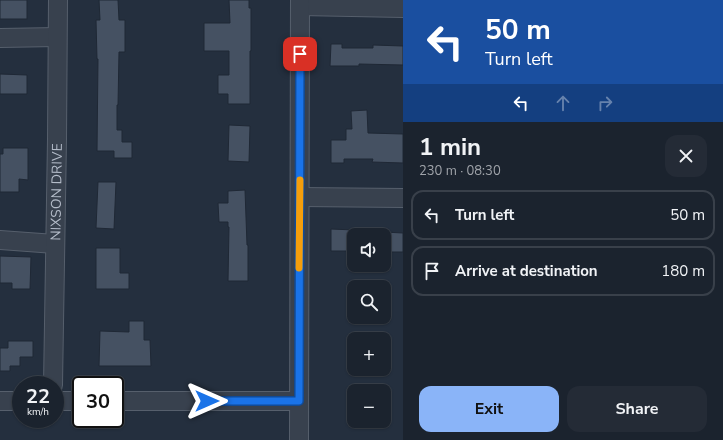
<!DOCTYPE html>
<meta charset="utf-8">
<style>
body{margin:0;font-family:"Nunito Sans",sans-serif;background:#242b36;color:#f1f3f6;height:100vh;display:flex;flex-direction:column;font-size:15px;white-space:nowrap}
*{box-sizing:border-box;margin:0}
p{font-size:13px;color:#a0a4aa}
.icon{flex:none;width:22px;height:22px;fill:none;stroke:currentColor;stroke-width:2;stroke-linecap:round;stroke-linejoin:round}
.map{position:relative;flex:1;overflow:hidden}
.sheet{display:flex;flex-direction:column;background:#1b232e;width:320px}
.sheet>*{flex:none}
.hud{background:#1a4fa0;color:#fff;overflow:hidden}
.tools{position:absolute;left:347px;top:228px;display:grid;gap:8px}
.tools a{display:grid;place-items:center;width:44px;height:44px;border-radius:8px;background:#1b232e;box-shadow:0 1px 3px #0004,0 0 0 1px #39404a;font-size:20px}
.speed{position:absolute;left:12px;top:376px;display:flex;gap:8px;font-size:20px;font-weight:700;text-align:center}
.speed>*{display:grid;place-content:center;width:52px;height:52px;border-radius:50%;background:#1b232e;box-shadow:0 1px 3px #0004,0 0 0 1px #39404a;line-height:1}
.speed small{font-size:10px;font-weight:400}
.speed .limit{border:2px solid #111;border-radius:6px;background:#fff;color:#111}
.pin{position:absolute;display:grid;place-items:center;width:34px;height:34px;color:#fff;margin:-17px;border-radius:8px;box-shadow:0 2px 6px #0006}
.me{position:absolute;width:44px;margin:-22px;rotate:90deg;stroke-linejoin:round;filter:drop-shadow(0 0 3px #0008)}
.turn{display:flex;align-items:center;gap:14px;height:84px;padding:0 16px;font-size:18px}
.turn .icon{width:52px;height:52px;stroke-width:2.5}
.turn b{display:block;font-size:28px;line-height:34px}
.lanes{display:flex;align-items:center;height:38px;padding:0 16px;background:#0003;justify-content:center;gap:20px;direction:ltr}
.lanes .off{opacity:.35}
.round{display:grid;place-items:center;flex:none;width:42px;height:42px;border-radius:12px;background:#242b36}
.head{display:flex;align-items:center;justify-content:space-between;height:68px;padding:0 16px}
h1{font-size:24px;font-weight:700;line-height:30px}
.button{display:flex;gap:8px;margin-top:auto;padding:8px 16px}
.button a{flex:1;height:46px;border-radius:12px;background:#8ab4f8;color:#111;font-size:16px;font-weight:700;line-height:46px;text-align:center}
.button a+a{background:#242b36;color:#f1f3f6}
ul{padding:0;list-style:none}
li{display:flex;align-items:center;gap:12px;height:50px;margin:0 8px 6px;padding:0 8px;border:2px solid #39404a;border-radius:12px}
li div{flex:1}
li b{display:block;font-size:15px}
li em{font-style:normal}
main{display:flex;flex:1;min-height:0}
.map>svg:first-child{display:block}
.building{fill:#455162;stroke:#1f2835}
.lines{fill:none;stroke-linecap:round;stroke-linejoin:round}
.minor-casing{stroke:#565f6c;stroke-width:20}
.minor{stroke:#38414e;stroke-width:18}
.route-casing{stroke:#114b97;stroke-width:10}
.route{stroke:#1a73e8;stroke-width:7}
.slow{stroke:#f59e0b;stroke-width:7}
.labels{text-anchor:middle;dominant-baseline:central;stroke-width:3;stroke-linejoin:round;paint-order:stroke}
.street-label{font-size:14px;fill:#b4bcc9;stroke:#1d2633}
</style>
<main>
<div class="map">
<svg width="403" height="440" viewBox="0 0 403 440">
<rect width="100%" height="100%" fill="#242f3e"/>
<g class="building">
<rect x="0" y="0" width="27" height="19"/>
<polygon points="99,0 118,0 119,20 125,20 125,52 119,52 118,105 117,105 117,130 122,130 122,142 132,142 132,158 114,158 114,151 97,151 98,59 97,59 96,20 100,20"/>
<polygon points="229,0 249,0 249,8 251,8 251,51 250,51 250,104 228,104 228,94 218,94 218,75 229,75 229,51 204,51 204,23 230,23"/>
<polygon points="331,44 342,44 342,48 373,48 373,45 403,46 403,65 359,64 359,66 330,66"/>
<polygon points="0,74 27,75 27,94 0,94"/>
<polygon points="367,110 368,133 403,134 403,163 372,162 373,159 344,159 344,163 331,163 331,140 346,140 346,129 352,129 351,111"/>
<polygon points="229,125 250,126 249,162 228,161"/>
<polygon points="3,148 28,148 28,180 19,179 19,192 0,192 0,154 3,154"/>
<polygon points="98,182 116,182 114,229 96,228"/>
<polygon points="245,190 247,245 248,245 248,281 228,281 229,227 228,227 228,222 219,222 218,203 228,203 228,191"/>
<polygon points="331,229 354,230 354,251 331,251"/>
<polygon points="384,232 403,233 403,252 384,252"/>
<polygon points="96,248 120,248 120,273 129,273 129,289 96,289"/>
<polygon points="0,256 31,257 30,289 12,289 12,283 0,283"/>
<polygon points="129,321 144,321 144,340 150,340 151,366 99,366 100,331 129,332"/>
<polygon points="8,341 33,341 33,357 20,357 20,366 10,366 10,371 0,371 0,348 8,348"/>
</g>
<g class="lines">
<defs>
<g id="minor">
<polyline points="300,6 403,8"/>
<polyline points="0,38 57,37"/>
<polyline points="300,197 403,198"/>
<polyline points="0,240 55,244"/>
<path id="s1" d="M53,385L57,139L58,0"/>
<polyline points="0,401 21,401"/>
<polyline points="55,401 81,401"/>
<polyline points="115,401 299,401"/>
<polyline points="299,440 300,0"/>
</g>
</defs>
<use href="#minor" class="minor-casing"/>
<use href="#minor" class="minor"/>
</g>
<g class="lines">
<defs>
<polyline id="route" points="207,401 299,401 300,54"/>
</defs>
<use href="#route" class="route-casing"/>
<use href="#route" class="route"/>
<polyline class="slow" points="299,268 300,180"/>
</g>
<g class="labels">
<g class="street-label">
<text stroke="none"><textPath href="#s1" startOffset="193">NIXSON DRIVE</textPath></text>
</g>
</g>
</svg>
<div class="tools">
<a><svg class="icon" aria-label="sound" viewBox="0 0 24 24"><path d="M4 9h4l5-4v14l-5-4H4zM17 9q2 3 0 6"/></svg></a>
<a><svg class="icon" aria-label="search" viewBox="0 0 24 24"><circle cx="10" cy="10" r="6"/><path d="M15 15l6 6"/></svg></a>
<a>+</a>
<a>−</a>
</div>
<div class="speed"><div>22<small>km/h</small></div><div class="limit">30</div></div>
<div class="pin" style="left:300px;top:54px;background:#d93025"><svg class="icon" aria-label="arrive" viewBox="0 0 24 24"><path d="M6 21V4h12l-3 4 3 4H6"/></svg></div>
<svg class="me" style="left:207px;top:401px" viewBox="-20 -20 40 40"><path d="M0-17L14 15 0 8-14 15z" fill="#1a73e8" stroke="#fff" stroke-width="4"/></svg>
</div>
<section class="sheet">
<div class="hud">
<div class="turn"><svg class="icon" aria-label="left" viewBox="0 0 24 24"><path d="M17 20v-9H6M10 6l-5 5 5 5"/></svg><div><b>50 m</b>Turn left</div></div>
<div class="lanes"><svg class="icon" aria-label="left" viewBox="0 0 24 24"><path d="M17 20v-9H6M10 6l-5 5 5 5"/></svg><svg class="icon off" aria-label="ahead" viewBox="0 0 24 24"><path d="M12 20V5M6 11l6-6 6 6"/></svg><svg class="icon off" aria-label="right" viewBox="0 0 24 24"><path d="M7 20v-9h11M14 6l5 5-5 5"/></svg></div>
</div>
<div class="head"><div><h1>1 min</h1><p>230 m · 08:30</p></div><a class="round"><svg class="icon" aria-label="close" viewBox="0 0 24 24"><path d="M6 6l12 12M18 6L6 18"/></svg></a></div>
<ul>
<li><svg class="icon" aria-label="left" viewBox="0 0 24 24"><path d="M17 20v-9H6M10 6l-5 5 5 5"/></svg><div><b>Turn left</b></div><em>50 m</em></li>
<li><svg class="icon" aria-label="arrive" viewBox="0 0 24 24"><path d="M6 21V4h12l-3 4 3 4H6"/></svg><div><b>Arrive at destination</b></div><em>180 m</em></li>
</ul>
<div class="button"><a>Exit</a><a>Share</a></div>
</section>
</main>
